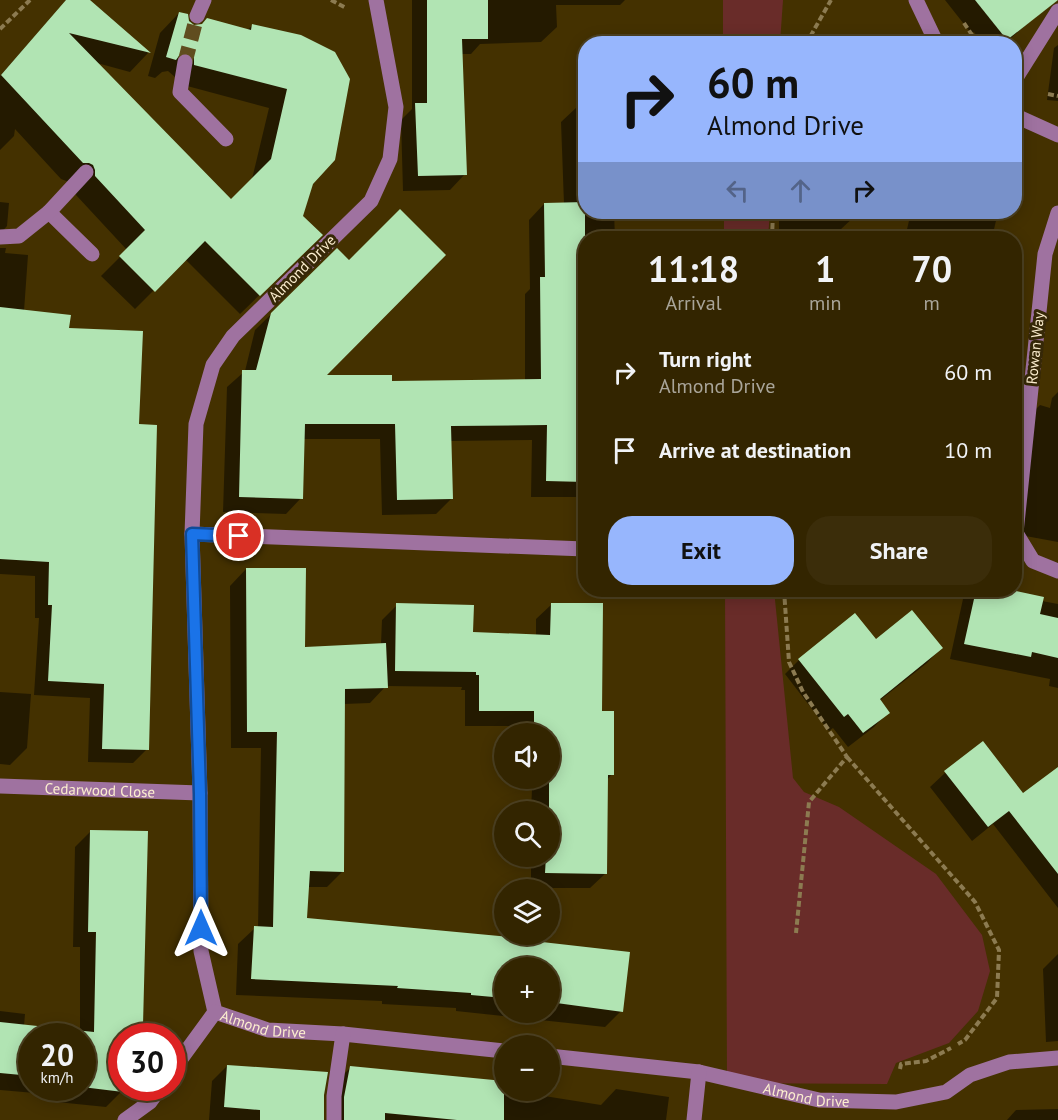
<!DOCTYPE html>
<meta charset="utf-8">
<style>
body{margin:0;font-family:"PT Sans",sans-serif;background:#3b2d0a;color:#f1f3f6;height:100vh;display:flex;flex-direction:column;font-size:22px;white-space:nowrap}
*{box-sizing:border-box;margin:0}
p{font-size:20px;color:#a9a599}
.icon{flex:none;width:33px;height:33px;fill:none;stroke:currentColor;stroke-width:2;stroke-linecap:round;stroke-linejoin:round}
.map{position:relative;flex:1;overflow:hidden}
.side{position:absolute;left:578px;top:231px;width:444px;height:366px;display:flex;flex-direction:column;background:#332500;border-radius:24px;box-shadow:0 3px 15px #0003,0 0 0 2px #4e4222}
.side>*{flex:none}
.hud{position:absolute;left:578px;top:36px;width:444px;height:183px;border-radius:24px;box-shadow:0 3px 15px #0003,0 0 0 2px #4e4222;background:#97b6fd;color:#111;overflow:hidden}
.fabs{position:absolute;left:494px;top:723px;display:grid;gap:12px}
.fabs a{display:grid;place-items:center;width:66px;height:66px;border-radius:50%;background:#332500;box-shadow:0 3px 15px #0003,0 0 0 2px #4e4222;font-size:30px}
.speed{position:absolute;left:18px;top:1023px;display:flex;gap:12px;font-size:30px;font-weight:700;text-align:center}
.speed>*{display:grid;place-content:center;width:78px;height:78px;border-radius:50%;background:#332500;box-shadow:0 3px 15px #0003,0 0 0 2px #4e4222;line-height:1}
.speed small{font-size:15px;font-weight:400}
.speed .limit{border:9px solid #d22;background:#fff;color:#111}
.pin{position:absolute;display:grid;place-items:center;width:51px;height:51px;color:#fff;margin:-26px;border:3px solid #fff;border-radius:50%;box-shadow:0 2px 6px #0007}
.me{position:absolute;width:66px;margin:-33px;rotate:0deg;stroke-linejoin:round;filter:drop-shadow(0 0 4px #0008)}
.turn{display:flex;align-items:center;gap:21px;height:126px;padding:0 30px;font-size:27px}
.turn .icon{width:78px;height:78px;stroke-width:2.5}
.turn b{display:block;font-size:42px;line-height:51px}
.lanes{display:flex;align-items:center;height:57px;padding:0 30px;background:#0003;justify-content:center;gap:30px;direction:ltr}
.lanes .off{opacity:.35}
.eta{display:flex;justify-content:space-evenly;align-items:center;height:102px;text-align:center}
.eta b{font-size:36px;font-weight:700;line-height:42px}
.cta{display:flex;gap:12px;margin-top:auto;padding:12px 30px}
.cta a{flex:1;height:69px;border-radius:24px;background:#97b6fd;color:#111;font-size:24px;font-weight:700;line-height:69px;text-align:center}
.cta a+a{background:#3b2d0a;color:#f1f3f6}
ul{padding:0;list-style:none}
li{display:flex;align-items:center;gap:18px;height:78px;padding:0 30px}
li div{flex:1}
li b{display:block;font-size:22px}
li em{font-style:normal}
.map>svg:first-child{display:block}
.green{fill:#692c29}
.shadow{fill:#0007;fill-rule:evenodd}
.building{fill:#b1e4b3}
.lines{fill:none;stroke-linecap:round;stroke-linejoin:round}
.minor-tunnel{stroke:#604d1f;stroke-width:15;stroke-dasharray:15 8;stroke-linecap:butt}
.path{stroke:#8c7b51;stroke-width:4;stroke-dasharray:6 3;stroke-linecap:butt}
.minor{stroke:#9f72a0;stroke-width:15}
.route-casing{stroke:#114b97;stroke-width:15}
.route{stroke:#1a73e8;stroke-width:10}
.labels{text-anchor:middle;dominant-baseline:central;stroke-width:6;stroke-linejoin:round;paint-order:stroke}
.street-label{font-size:15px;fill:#fceecf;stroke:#362807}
</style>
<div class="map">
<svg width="1058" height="1120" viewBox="0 0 1058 1120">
<rect width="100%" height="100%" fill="#443100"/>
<g class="green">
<polygon points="723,0 783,0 780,43 723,43"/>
<polygon points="724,212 770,212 768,238 724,238"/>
<polygon points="725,590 774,590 793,778 804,792 839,807 936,874 982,935 990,971 978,1011 949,1043 896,1063 887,1084 727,1083"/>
</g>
<g class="shadow">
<polygon points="67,0 87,0 148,53 130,72 97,63 231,201 252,179 269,108 176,83 175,77 168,71 162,72 155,78 148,76 160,33 179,13 193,27 247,30 252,26 300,36 312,183 302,216 321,235 240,314 185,259 135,309 101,276 127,250 76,195 77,189 74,184 61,179 15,129 14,136 0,150 0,76"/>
<polygon points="412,0 625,0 620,5 556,5 557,27 541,42 480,44 471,54 461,54 465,174 450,190 403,191 401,120 412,109"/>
<polygon points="945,0 1038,0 1045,8 1004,44 983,44 974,32 971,33"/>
<polygon points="1058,45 1058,101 1047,100 1054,48"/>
<polygon points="585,106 585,212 614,212 615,238 585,238 585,497 531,497 532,440 450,441 452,498 436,514 382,515 380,439 303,439 301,498 286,514 223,512 227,387 245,371 255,330 337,250 323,377 391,383 525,381 525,294 530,289 529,220 544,204 564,204 561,122 577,107"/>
<polygon points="0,202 9,203 7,226 0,234"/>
<polygon points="779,212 854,212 854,217 840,230 840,238 785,238 785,232 779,233"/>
<polygon points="911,212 998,212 992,238 905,238"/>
<polygon points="0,248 6,248 5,253 28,255 24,311 68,329 137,426 147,749 133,763 88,762 90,698 34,695 39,618 35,618 35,576 0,574"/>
<polygon points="1058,392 1058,542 1014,534 1024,421 1040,405 1050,408 1052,398"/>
<polygon points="1014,400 1018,401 1014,443"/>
<path d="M246,569L304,648L381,644L382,620L397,605L472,634L536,636V619L552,604L600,712L612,774L607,780L606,873L590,888H531V856H549V812H531L532,789H519L520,778H549V734H520L521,726H465V690H461L462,687L386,686L370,703L344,704L343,871L327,887H307L306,919L541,941L621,1011L605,1027L456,1011V1008L382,1004V1001L236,995L238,944L255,928H258L261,748H231L230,586ZM504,968H549V1012H504Z"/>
<polygon points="972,590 1005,590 1042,598 1042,601 1058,604 1058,688 1049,686 1050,679 950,659 963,599"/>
<polygon points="941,648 927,663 879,701 888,712 874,727 848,747 833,728 829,731 785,674 799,660"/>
<polygon points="0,692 31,694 27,748 10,765 0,764"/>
<polygon points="1058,769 1058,908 993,824 972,841 930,787 945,773 1023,795"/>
<path d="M91,831L141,1025L129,1036H122V1091L106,1107L57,1102L58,1095L0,1090V1011L25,1014L24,1026L80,1032V947H73L75,847ZM32,1036H82V1088H32Z"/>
<polygon points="1058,954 1058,1041 1046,1042 1043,969"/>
<polygon points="227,1066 323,1095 323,1120 209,1120 212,1081"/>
<polygon points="351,1067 504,1083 504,1090 539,1090 538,1095 601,1105 616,1089 669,1097 666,1120 329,1120 336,1082"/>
<polygon points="1058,1109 1058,1120 1007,1120 1016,1110"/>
</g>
<g class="building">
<polygon points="66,0 90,0 151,53 69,33 231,199 271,159 287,89 194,65 194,58 187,53 181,53 176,60 166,57 179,12 188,14 189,21 194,25 202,24 207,18 251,30 252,24 301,35 335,52 350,79 335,160 313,184 303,216 323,235 260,296 205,241 155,292 119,256 145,230 95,176 95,170 93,165 89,163 83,163 1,75"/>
<polygon points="427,0 488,0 488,39 462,39 467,175 418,176 415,103 427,103"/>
<polygon points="975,0 1058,0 1007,40"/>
<polygon points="585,202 585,482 546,481 547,425 451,426 453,499 397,500 395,424 305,424 303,499 239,497 242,370 256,370 271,313 337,248 349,260 400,209 446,255 327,375 392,375 392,381 541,379 540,277 545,277 544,203"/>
<polygon points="0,307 71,315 69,328 143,331 139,424 157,425 149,750 102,749 104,684 48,681 52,605 48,605 49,562 0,559"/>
<polygon points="246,568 306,568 305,647 386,643 388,688 345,689 344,872 310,871 307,918 542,940 542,942 630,952 623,1012 549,1002 549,968 504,968 504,998 471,995 471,993 397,988 398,986 251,979 254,926 273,927 277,732 247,732"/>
<polygon points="976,590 1012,590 1044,597 1040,614 1058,618 1058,658 1032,652 1031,657 964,644"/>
<polygon points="396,603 474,605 473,632 550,635 551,603 603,603 602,711 614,711 614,775 608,775 607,874 545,873 546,856 549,856 549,812 546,812 549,810 549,734 534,734 534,711 479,711 479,675 476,675 476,672 395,671"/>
<polygon points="912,610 943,648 880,699 890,713 863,733 848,714 844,717 798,659 855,613 876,639"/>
<polygon points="983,741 1023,793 1058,767 1058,874 1009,811 988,827 944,771"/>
<polygon points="90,830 148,831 143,1025 130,1025 129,1036 122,1036 122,1088 124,1088 123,1092 82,1087 82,1036 32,1036 32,1076 0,1073 0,1022 94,1032 96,932 88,932"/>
<polygon points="227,1065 328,1072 324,1095 324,1120 260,1120 260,1110 224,1107"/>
<polygon points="350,1066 504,1081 504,1120 457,1120 385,1113 385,1120 344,1120 344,1097"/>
</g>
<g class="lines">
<polyline class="minor-tunnel" points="185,62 197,16"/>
<g class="path">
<polyline points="331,0 346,8"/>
<polyline points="964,23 978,44"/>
<polyline points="0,29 30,0"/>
<polyline points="806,44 831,0"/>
<polyline points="1048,94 1058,96"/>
<polyline points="772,238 773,212"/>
<polyline points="784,590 789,662 803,692 847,757 809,802 796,933"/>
<polyline points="847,757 975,902 999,950 997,998 965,1040 958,1044"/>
<polyline points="900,1069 901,1064 926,1061 951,1048"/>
</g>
<g class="minor">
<path id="s1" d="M376,0L396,107L390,159L371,201L233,336L213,365L196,424L192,534L200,793L201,951L215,1012L268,1030L343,1034L504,1051"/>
<polyline points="916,0 937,44"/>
<polyline points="197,16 204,0"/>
<polyline points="185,62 180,92 226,139"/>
<polyline points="1014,81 1058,11"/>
<polyline points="1014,115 1058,135"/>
<polyline points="49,212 92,254"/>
<polyline points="1058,213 1045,254 1016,533 1033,561 1058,571"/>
<polyline points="0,237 19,236 49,212 86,172"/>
<polyline points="192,534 585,549"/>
<path id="s2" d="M0,786L200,793"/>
<path id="s3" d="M549,1056L699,1072L819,1100L896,1102L946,1092L970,1075L1009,1062L1058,1058"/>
<polyline points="172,1071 215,1012"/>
<polyline points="125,1120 150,1102 160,1088"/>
<polyline points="334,1120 334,1096 343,1034"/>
<polyline points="694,1120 699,1072"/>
</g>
</g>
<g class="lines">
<defs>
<polyline id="route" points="201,928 200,794 192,534 239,536"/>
</defs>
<use href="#route" class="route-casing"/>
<use href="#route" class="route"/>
</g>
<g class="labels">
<g class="street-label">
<text transform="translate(302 268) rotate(-45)">Almond Drive</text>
<text transform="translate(1035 348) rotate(-84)">Rowan Way</text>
<text stroke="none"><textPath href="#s2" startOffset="100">Cedarwood Close</textPath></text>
<text stroke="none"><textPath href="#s1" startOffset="1137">Almond Drive</textPath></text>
<text stroke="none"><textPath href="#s3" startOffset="261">Almond Drive</textPath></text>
</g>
</g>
</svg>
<div class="fabs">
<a><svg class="icon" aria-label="sound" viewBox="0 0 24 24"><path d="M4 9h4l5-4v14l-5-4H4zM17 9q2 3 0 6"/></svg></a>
<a><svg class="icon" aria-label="search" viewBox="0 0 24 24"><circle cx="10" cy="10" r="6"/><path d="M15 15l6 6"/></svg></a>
<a><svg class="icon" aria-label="layers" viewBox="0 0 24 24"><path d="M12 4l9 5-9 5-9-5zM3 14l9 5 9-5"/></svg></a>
<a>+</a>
<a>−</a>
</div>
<div class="speed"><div>20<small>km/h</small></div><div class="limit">30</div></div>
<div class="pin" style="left:239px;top:536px;background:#d93025"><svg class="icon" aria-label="arrive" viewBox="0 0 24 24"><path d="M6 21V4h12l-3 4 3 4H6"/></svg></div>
<svg class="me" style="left:201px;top:928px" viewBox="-20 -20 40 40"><path d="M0-17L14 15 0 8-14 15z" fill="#1a73e8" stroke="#fff" stroke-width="4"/></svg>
<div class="hud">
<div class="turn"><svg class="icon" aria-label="right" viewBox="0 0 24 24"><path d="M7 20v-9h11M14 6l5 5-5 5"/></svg><div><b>60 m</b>Almond Drive</div></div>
<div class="lanes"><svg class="icon off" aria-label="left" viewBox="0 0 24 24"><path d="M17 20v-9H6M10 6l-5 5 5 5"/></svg><svg class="icon off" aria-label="ahead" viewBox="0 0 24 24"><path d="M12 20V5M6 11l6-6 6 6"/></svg><svg class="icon" aria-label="right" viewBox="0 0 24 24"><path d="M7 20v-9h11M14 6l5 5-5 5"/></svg></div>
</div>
<section class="side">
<div class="eta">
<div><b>11:18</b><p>Arrival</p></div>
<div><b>1</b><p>min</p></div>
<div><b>70</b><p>m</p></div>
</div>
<ul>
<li><svg class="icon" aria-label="right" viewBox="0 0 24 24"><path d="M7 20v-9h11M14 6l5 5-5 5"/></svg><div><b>Turn right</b><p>Almond Drive</p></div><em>60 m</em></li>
<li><svg class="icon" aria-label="arrive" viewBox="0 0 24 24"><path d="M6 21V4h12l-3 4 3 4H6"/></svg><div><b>Arrive at destination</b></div><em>10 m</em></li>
</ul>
<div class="cta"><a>Exit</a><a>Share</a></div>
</section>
</div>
